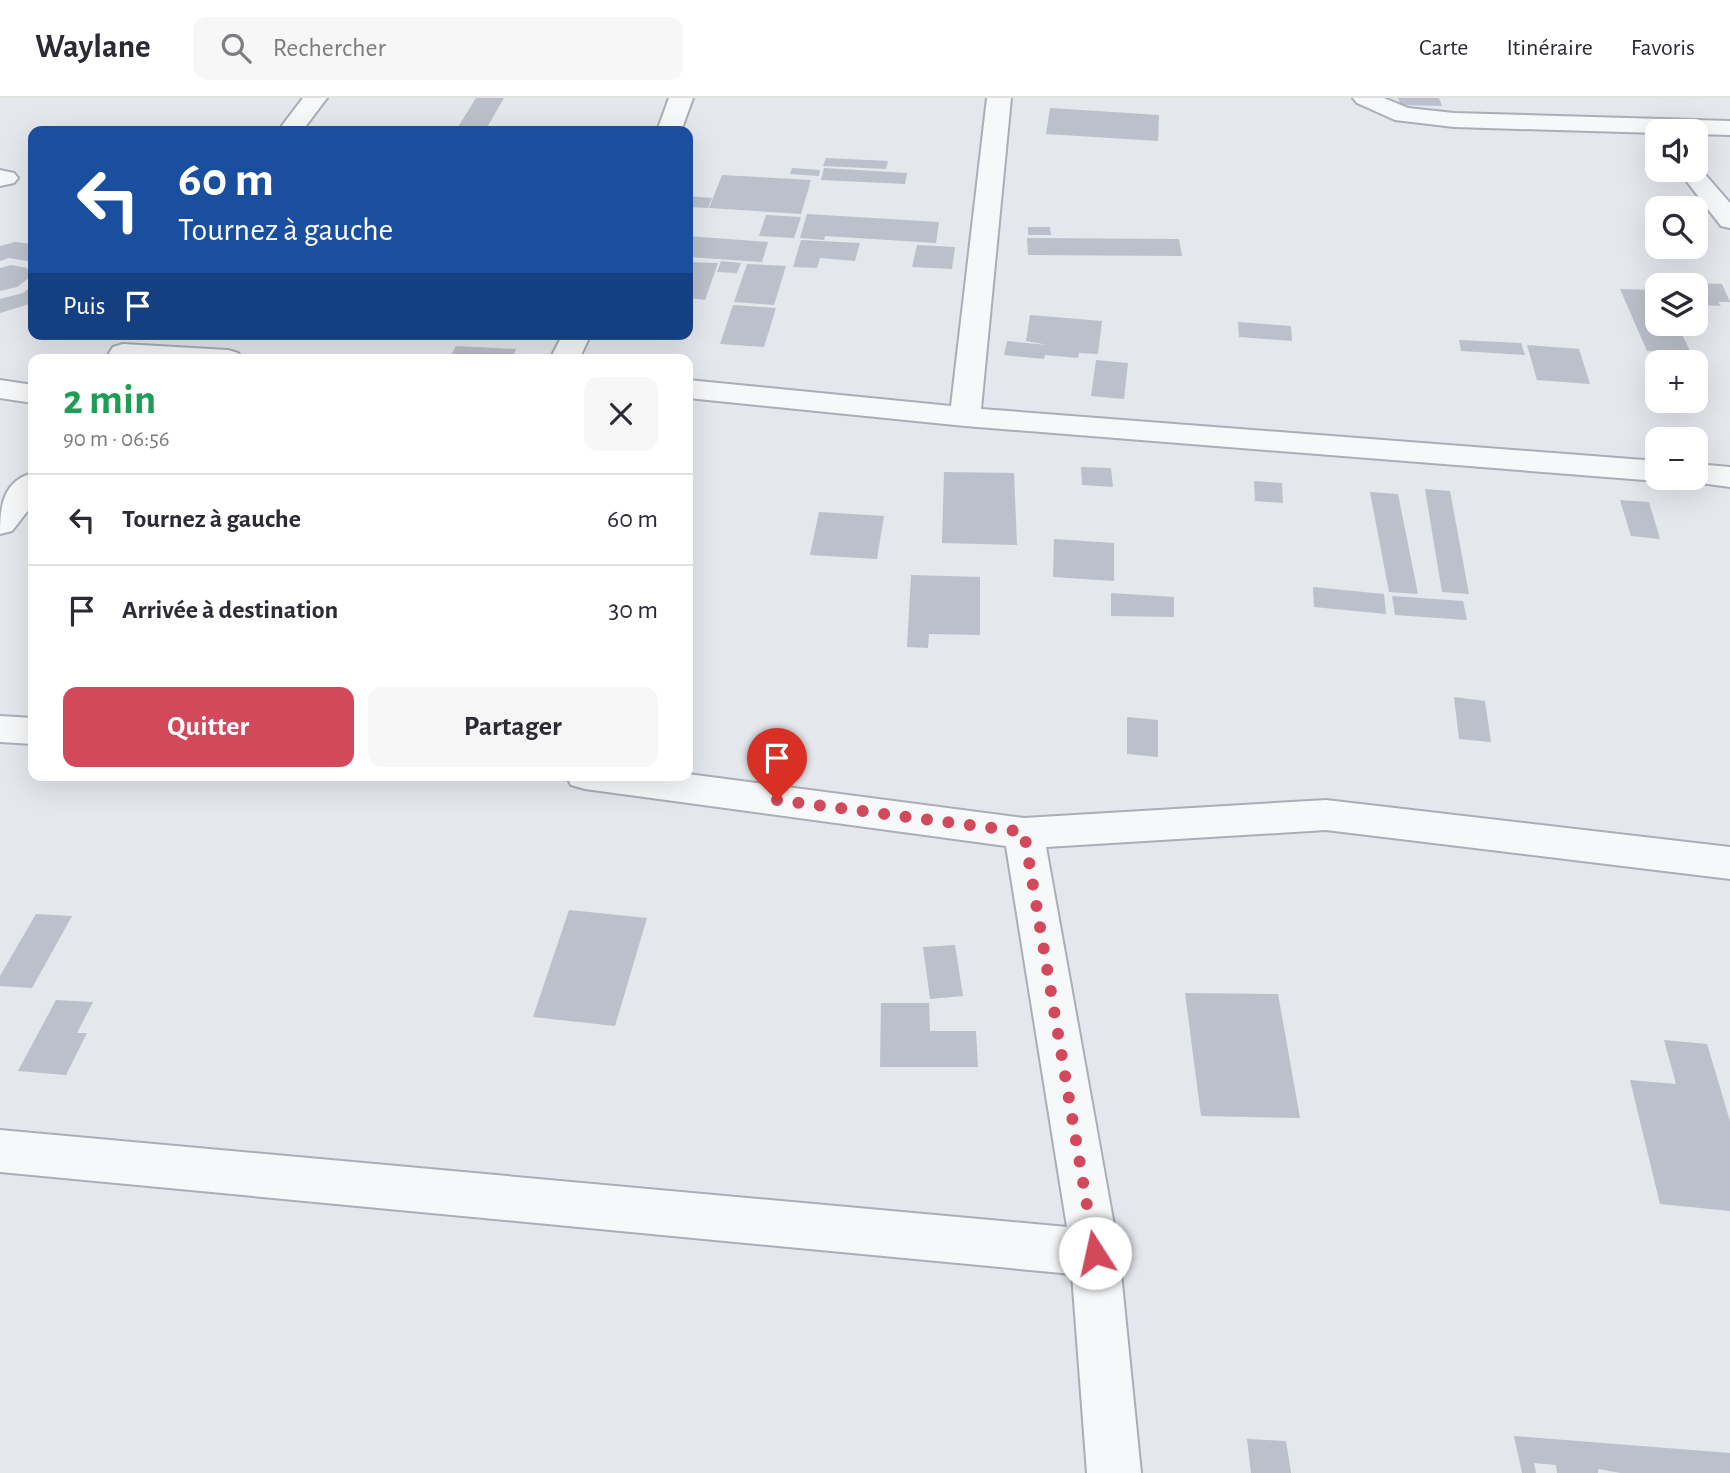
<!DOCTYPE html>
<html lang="fr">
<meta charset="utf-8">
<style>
body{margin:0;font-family:"Alegreya Sans",sans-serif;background:#f7f7f7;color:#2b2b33;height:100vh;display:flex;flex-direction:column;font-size:26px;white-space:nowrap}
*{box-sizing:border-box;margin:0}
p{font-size:23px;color:#7c7c81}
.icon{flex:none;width:38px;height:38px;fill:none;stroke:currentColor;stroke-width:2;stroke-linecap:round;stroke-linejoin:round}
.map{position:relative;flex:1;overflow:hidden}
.sheet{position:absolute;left:28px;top:256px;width:665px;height:427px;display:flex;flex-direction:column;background:#fff;border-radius:14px;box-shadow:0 7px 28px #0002}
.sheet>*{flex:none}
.banner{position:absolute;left:28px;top:28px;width:665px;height:214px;border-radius:14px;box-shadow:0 7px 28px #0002;background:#1a4fa0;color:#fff;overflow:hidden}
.buttons{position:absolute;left:1645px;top:21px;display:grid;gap:14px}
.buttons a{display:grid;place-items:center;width:63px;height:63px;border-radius:14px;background:#fff;box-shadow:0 7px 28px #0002;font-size:35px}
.pin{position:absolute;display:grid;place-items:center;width:60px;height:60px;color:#fff;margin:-72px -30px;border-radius:50% 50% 50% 0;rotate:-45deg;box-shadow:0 0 7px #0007}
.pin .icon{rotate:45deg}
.me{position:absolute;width:77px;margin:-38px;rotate:350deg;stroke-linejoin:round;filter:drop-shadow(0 0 5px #0008)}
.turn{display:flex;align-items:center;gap:24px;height:147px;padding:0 35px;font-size:32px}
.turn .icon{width:91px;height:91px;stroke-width:2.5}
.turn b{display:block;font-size:49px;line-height:60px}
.then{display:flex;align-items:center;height:66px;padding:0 35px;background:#0003;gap:14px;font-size:26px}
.round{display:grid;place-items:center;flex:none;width:74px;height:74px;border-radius:14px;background:#f7f7f7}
.overview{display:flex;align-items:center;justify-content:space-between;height:119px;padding:0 35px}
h1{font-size:42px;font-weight:600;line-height:52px;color:#1e9e55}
.primary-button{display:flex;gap:14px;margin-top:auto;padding:14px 35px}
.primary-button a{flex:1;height:80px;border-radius:14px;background:#d1495b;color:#fff;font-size:28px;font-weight:600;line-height:80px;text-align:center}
.primary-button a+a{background:#f7f7f7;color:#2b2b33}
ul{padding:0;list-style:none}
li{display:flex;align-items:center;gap:21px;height:91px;padding:0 35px;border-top:2px solid #e1e1e2}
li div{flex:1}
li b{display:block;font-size:26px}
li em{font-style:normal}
header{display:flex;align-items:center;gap:42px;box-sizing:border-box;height:98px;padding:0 35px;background:#fff;border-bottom:2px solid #e1e1e2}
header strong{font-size:33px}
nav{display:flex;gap:38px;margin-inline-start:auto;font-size:24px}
.search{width:490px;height:63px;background:#f7f7f7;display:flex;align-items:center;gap:18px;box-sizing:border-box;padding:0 24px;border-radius:14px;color:#7c7c81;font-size:26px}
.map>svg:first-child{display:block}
.building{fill:#bbc0ca}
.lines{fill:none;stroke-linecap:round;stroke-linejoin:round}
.street-casing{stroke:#a9aeb7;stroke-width:4}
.street{fill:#f7f8fa;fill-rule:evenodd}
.route{stroke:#d1495b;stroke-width:12;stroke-dasharray:0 21.6}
</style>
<header>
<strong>Waylane</strong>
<div class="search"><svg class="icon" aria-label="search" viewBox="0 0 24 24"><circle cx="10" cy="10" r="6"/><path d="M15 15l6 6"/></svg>Rechercher</div>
<nav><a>Carte</a><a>Itinéraire</a><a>Favoris</a></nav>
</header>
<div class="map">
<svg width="1730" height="1375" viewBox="0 0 1730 1375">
<rect width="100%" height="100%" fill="#e4e7ec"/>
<g class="building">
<polygon points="476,0 504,0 486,31 458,29"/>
<polygon points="1398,0 1439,0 1442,8 1401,7"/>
<polygon points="1050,10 1159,17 1158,43 1046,36"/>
<polygon points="826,60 888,63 886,71 823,68"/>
<polygon points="792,70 820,72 819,78 790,76"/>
<polygon points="824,70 907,75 905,86 821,82"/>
<polygon points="722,77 811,82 801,116 709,110"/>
<polygon points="688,98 712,100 708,110 688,109"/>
<polygon points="807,116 939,124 936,145 825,138 824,142 800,140"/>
<polygon points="766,117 801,119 794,140 759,138"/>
<polygon points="1028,129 1050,129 1051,137 1028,137"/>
<polygon points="688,138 768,144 762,164 688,159"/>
<polygon points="1027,140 1179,141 1182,158 1028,157"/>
<polygon points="801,142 860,145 855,163 820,160 817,170 793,169"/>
<polygon points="15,144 33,146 33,164 9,160 0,163 0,148"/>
<polygon points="917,147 955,149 952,171 912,169"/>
<polygon points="721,163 741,165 737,175 717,174"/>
<polygon points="688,164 718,165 705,202 688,200"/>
<polygon points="747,166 786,168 774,207 734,204"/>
<polygon points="11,167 27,170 30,179 17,189 0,193 0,170"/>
<polygon points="1660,184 1722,186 1730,204 1718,204 1721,208 1702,207 1706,216 1696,215 1696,187 1662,187"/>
<polygon points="33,187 33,205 0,215 0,201 23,195"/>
<polygon points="1620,191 1657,192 1657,226 1677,226 1691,255 1647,253"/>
<polygon points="733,207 776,210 764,249 720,246"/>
<polygon points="1030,217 1102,223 1098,256 1079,255 1078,260 1045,257 1044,261 1004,257 1007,243 1048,247 1026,243"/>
<polygon points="1238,224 1291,228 1292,243 1239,239"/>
<polygon points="1459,242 1521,245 1525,257 1461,253"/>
<polygon points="1527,247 1579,251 1590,286 1537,282"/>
<polygon points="456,248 516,251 512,261 449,261"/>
<polygon points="1096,262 1128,265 1124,301 1091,298"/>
<polygon points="1081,369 1111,370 1113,389 1082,387"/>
<polygon points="944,374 1014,375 1017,447 942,445"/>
<polygon points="1254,383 1282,385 1283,405 1255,403"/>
<polygon points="1425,391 1450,393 1469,496 1442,494"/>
<polygon points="1370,394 1398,396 1418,496 1389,494"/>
<polygon points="1620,402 1649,404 1660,441 1631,438"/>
<polygon points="819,414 884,418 877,461 810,457"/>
<polygon points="1054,441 1114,445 1114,483 1053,479"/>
<polygon points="911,477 980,479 980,537 929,536 928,550 907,549"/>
<polygon points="1313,489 1384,496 1386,516 1314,509"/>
<polygon points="1111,495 1174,499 1174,519 1111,518"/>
<polygon points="1392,498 1463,503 1467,522 1395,517"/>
<polygon points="1454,599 1485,603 1491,644 1459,641"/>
<polygon points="1127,619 1158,622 1158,659 1127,656"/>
<polygon points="569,812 647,820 615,928 533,919"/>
<polygon points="36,816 72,818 32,890 0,888 0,878"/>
<polygon points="955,847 963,898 930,901 923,849"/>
<polygon points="1185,895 1278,896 1300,1020 1201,1018"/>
<polygon points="56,902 93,904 77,935 87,935 66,977 18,973"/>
<polygon points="881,905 929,905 930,933 976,933 978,969 880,969"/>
<polygon points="1664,942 1707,946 1730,1023 1730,1113 1660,1106 1630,982 1676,986"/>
<polygon points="1514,1338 1730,1355 1730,1375 1621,1375 1598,1371 1598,1375 1557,1375 1556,1367 1534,1365 1536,1375 1522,1375"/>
<polygon points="1247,1341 1286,1343 1291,1375 1251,1375"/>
</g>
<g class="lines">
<defs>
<g id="street">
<polygon points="303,0 327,0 302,33 278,33"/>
<polygon points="669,0 693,0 681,33 657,33"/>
<polygon points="987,0 1011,0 981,311 1657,363 1657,380 1668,380 1657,383 965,328 688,300 688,282 951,308"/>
<polygon points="1353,0 1384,0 1408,10 1454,15 1730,23 1730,37 1696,36 1696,33 1657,35 1454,29 1395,22 1357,5"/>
<polygon points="1696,66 1730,105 1730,130 1721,128 1678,72 1696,72"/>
<polygon points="0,72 14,75 18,80 14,85 0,88"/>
<polygon points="563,236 591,236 579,261 550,261"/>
<polygon points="123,246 228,252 238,255 242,261 112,261 109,255 113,249"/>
<polygon points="0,282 33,287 33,305 0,300"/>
<polygon points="1696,366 1730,369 1730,389 1685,383 1683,380 1696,380"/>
<path d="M33,375V406L12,433L0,436C0,410 2,383 33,375Z"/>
<polygon points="0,618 33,620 33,646 0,644"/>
<polygon points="688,676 1024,720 1326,702 1730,749 1730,781 1326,732 1046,749 1119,1155 1141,1375 1087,1375 1072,1176 0,1074 0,1032 1067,1129 1006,748 585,691 571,687 566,677"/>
</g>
</defs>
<use href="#street" class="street-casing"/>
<use href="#street" class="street"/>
</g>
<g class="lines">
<polyline class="route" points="777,702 1024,734 1095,1155"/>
</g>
</svg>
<div class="buttons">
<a><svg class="icon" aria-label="sound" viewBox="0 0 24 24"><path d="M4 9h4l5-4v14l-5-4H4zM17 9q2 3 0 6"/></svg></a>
<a><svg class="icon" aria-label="search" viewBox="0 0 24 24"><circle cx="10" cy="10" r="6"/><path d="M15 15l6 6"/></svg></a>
<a><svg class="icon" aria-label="layers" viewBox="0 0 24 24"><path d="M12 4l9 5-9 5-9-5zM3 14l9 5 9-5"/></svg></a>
<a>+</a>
<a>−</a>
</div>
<div class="pin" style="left:777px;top:702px;background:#d93025"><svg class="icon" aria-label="arrive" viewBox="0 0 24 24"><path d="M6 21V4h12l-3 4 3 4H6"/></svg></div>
<svg class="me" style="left:1095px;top:1155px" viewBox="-20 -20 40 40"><circle r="19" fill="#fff"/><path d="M0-13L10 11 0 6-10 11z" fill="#d1495b"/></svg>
<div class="banner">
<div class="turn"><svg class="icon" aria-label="left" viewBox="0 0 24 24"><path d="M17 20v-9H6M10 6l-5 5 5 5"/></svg><div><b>60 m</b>Tournez à gauche</div></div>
<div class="then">Puis<svg class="icon" aria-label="arrive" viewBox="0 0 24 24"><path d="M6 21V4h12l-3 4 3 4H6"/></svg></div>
</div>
<section class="sheet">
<div class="overview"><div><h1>2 min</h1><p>90 m · 06:56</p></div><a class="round"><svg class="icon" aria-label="close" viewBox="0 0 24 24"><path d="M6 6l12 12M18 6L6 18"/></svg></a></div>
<ul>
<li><svg class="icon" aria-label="left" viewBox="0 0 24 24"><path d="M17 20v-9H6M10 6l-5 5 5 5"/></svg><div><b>Tournez à gauche</b></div><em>60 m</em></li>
<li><svg class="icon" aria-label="arrive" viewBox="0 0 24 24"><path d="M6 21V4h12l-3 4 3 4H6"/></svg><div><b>Arrivée à destination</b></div><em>30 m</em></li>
</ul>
<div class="primary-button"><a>Quitter</a><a>Partager</a></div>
</section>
</div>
